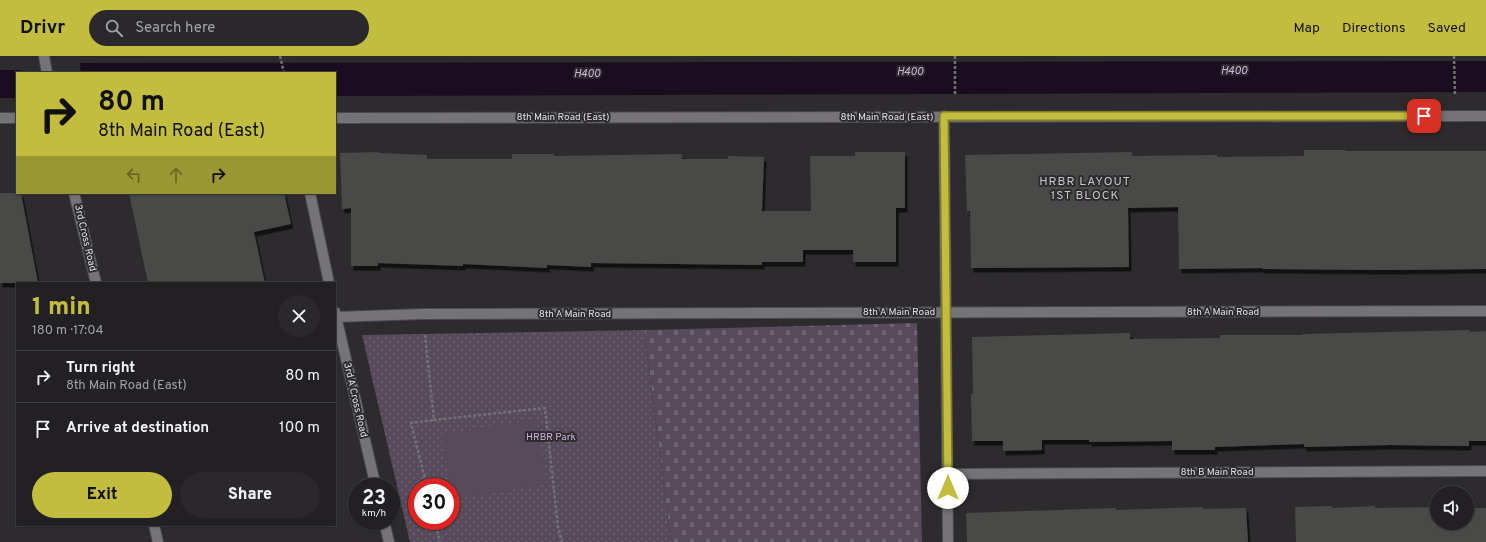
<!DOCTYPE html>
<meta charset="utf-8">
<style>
body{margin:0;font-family:Overpass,sans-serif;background:#2a282a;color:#f1f3f6;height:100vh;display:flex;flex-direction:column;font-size:15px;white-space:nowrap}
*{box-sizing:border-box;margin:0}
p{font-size:13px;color:#a2a3a5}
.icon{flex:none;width:22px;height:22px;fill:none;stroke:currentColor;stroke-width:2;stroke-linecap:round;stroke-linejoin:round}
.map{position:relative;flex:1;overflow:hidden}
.side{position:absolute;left:16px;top:226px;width:320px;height:244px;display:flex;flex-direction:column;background:#222022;border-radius:0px;box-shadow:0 1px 3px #0004,0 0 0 1px #3f3e40}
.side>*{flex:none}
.top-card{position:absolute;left:16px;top:16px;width:320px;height:122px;border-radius:0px;box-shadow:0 1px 3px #0004,0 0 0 1px #3f3e40;background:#c2bd3f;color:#111;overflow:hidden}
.buttons{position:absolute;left:1430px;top:430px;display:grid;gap:8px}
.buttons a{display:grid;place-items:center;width:44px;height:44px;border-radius:50%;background:#222022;box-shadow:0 1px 3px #0004,0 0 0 1px #3f3e40;font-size:20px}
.speed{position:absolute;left:348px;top:422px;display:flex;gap:8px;font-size:20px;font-weight:700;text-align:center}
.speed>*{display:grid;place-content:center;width:52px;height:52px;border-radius:50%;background:#222022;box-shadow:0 1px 3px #0004,0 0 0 1px #3f3e40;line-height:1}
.speed small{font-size:10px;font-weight:400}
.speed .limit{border:6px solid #d22;background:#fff;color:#111}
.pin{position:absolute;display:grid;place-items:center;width:34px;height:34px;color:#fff;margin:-17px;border-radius:8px;box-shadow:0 2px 6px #0006}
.me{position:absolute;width:44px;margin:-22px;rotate:0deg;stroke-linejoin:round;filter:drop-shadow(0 0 3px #0008)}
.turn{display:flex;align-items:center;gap:14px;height:84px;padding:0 16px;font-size:18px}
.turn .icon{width:52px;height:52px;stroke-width:2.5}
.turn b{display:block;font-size:28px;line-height:34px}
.lanes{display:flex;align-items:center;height:38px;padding:0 16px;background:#0003;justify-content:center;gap:20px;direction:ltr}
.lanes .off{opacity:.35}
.round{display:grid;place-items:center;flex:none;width:42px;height:42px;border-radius:21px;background:#2a282a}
.headline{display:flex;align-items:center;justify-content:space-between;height:68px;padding:0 16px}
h1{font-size:24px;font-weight:800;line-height:30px;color:#c2bd3f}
.cta{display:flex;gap:8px;margin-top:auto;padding:8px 16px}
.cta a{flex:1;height:46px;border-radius:24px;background:#c2bd3f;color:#111;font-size:16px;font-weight:800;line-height:46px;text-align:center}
.cta a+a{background:#2a282a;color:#f1f3f6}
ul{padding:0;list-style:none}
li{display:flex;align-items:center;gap:12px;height:52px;padding:0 16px;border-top:1px solid #3f3e40}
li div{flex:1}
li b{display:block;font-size:15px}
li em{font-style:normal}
header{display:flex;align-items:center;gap:24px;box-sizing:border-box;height:56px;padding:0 20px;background:#c2bd3f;color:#111}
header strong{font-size:19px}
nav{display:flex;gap:22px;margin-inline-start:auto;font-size:14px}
.search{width:280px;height:36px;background:#2a282a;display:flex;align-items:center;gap:10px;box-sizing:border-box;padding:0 14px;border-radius:22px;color:#a2a3a5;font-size:15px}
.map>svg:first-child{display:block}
.cemetery{fill:url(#cemetery-stones)}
.park{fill:url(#park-dots);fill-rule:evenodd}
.garden{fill:#564a5b}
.water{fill:#190d1f}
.building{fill:#494946;filter:url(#shadow)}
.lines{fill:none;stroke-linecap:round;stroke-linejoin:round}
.minor-casing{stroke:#4a494b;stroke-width:12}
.path{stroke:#737173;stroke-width:2.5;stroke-dasharray:3 2;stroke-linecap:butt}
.minor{stroke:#757376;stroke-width:10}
.route-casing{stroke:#7e7b29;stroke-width:10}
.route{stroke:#c2bd3f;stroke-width:7}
.labels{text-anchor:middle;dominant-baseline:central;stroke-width:4;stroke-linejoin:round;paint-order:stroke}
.street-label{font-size:10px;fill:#e1dfe1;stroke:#2d2b2e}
.park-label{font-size:10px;fill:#d3b4e1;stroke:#2d2b2e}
.water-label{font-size:11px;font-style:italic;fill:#d2b3e0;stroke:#2d2b2e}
.quarter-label{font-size:12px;letter-spacing:1px;fill:#cac8cb;stroke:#2d2b2e}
</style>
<header>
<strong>Drivr</strong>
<div class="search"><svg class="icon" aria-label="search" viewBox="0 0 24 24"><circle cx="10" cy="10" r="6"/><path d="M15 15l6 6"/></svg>Search here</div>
<nav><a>Map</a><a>Directions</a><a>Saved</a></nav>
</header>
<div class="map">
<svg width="1486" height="486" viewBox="0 0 1486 486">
<defs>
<pattern id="cemetery-stones" width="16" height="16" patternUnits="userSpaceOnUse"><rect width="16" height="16" fill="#564a5b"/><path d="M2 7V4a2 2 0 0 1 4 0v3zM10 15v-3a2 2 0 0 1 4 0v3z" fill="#6e6472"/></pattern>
<pattern id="park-dots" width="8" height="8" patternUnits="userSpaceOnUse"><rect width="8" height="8" fill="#564a5b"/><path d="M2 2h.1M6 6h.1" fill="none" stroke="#6e6472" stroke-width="1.8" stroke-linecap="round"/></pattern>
<filter id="shadow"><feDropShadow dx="2.5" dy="4.5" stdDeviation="0" flood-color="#0009"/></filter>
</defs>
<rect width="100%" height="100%" fill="#2d2b2e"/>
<polygon class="cemetery" points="917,267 922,486 671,486 644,274"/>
<path class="park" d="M644,274L671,486H410L362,279ZM417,431H451V465H417Z"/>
<polygon class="garden" points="536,363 547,428 452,444 451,431 450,431 441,379"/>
<g class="water">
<polygon points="1486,5 1486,36 335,40 335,17 81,17 80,7"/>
<polygon points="0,14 21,14 21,17 17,17 17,42 0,42"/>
</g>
<g class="building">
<polygon points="1304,94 1345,94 1345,95 1486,95 1486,213 1387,214 1262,213 1262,212 1179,213 1178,151 1128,152 1129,211 971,212 970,155 967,155 965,99 1132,96 1132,100 1217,99 1217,101 1304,100"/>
<polygon points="379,96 379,97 427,99 427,103 512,103 512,98 554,98 554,100 682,98 682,103 728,103 728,100 764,101 762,155 811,155 810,100 855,100 855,96 905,96 905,152 896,152 896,206 853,206 853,194 803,194 803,206 762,206 762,209 591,207 591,211 547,209 547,212 463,208 463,210 378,207 378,210 351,210 351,152 342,153 340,97"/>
<polygon points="0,137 21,137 38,227 0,227"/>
<polygon points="129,137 284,137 291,168 254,176 265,227 148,227"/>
<polygon points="1470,274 1470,276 1486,275 1486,385 1469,385 1469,390 1389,389 1304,391 1304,388 1215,391 1215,394 1172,394 1172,385 1089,386 1089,384 1042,384 1042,394 1003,395 1003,385 972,385 971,338 973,338 972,281 1130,277 1130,283 1220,282 1220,279 1303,279 1303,278"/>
<polygon points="1332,450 1332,452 1375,450 1375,452 1437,451 1437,467 1467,467 1467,452 1486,452 1486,486 1296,486 1295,451"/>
<polygon points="1203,451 1203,453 1246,452 1248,486 967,486 966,457 1116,452 1116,454"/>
</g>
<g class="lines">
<defs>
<g id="minor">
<polyline points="44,0 47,17"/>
<polyline points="944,60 948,486"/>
<polyline points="0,62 17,62"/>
<polyline points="335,62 1486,60"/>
<polyline points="74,137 96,227"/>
<polyline points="310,137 329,227"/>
<polyline points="335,256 376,431"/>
<polyline points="336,261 422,258 1486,255"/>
<polyline points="947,418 1486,415"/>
<polyline points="384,465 389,486"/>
<polyline points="154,469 158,486"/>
</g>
</defs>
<use href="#minor" class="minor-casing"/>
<g class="path">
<polyline points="280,0 284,17"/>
<polyline points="955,0 955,39"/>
<polyline points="1454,0 1455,39"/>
<polyline points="425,279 434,364 545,352 558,471 562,486"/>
<polyline points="427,431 411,367 434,364"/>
<polyline points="435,465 440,486"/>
</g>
<use href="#minor" class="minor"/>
</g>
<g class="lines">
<defs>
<polyline id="route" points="948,432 944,60 1424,60"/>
</defs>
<use href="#route" class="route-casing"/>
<use href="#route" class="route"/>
</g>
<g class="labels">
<g class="street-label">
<text x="563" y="61">8th Main Road (East)</text>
<text x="887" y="61">8th Main Road (East)</text>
<text transform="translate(85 182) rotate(77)">3rd Cross Road</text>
<text x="899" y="256">8th A Main Road</text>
<text x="1223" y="256">8th A Main Road</text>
<text x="575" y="258">8th A Main Road</text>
<text transform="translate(355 344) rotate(77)">3rd A Cross Road</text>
<text x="1217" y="416">8th B Main Road</text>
</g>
<g class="park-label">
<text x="551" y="381">HRBR Park</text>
</g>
<g class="water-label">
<text x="1234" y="15">H400</text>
<text x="910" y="16">H400</text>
<text x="587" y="18">H400</text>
</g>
<g class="quarter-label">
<text x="1085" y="126">HRBR LAYOUT<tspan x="1085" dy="14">1ST BLOCK</tspan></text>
</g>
</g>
</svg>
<div class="buttons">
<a><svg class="icon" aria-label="sound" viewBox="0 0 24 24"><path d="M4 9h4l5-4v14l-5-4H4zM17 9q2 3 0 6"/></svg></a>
</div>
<div class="speed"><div>23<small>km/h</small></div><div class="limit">30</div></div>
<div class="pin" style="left:1424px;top:60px;background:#d93025"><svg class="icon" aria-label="arrive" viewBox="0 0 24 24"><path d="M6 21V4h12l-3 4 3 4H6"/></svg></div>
<svg class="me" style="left:948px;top:432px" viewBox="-20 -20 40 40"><circle r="19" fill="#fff"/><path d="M0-13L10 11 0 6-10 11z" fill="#c2bd3f"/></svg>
<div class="top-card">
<div class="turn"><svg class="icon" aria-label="right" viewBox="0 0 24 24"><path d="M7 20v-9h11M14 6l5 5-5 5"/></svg><div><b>80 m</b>8th Main Road (East)</div></div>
<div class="lanes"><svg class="icon off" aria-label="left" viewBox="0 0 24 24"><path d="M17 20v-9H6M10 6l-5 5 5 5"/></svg><svg class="icon off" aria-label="ahead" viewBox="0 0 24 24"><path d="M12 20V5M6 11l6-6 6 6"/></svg><svg class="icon" aria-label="right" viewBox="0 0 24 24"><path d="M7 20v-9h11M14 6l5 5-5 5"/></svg></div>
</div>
<section class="side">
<div class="headline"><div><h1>1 min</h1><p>180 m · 17:04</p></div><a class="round"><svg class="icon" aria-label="close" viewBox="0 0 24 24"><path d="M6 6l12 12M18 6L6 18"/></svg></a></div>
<ul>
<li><svg class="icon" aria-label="right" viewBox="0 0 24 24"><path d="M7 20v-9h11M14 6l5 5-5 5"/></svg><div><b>Turn right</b><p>8th Main Road (East)</p></div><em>80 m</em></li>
<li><svg class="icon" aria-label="arrive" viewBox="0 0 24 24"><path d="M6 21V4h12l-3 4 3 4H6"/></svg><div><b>Arrive at destination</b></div><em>100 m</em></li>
</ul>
<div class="cta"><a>Exit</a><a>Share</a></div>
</section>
</div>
